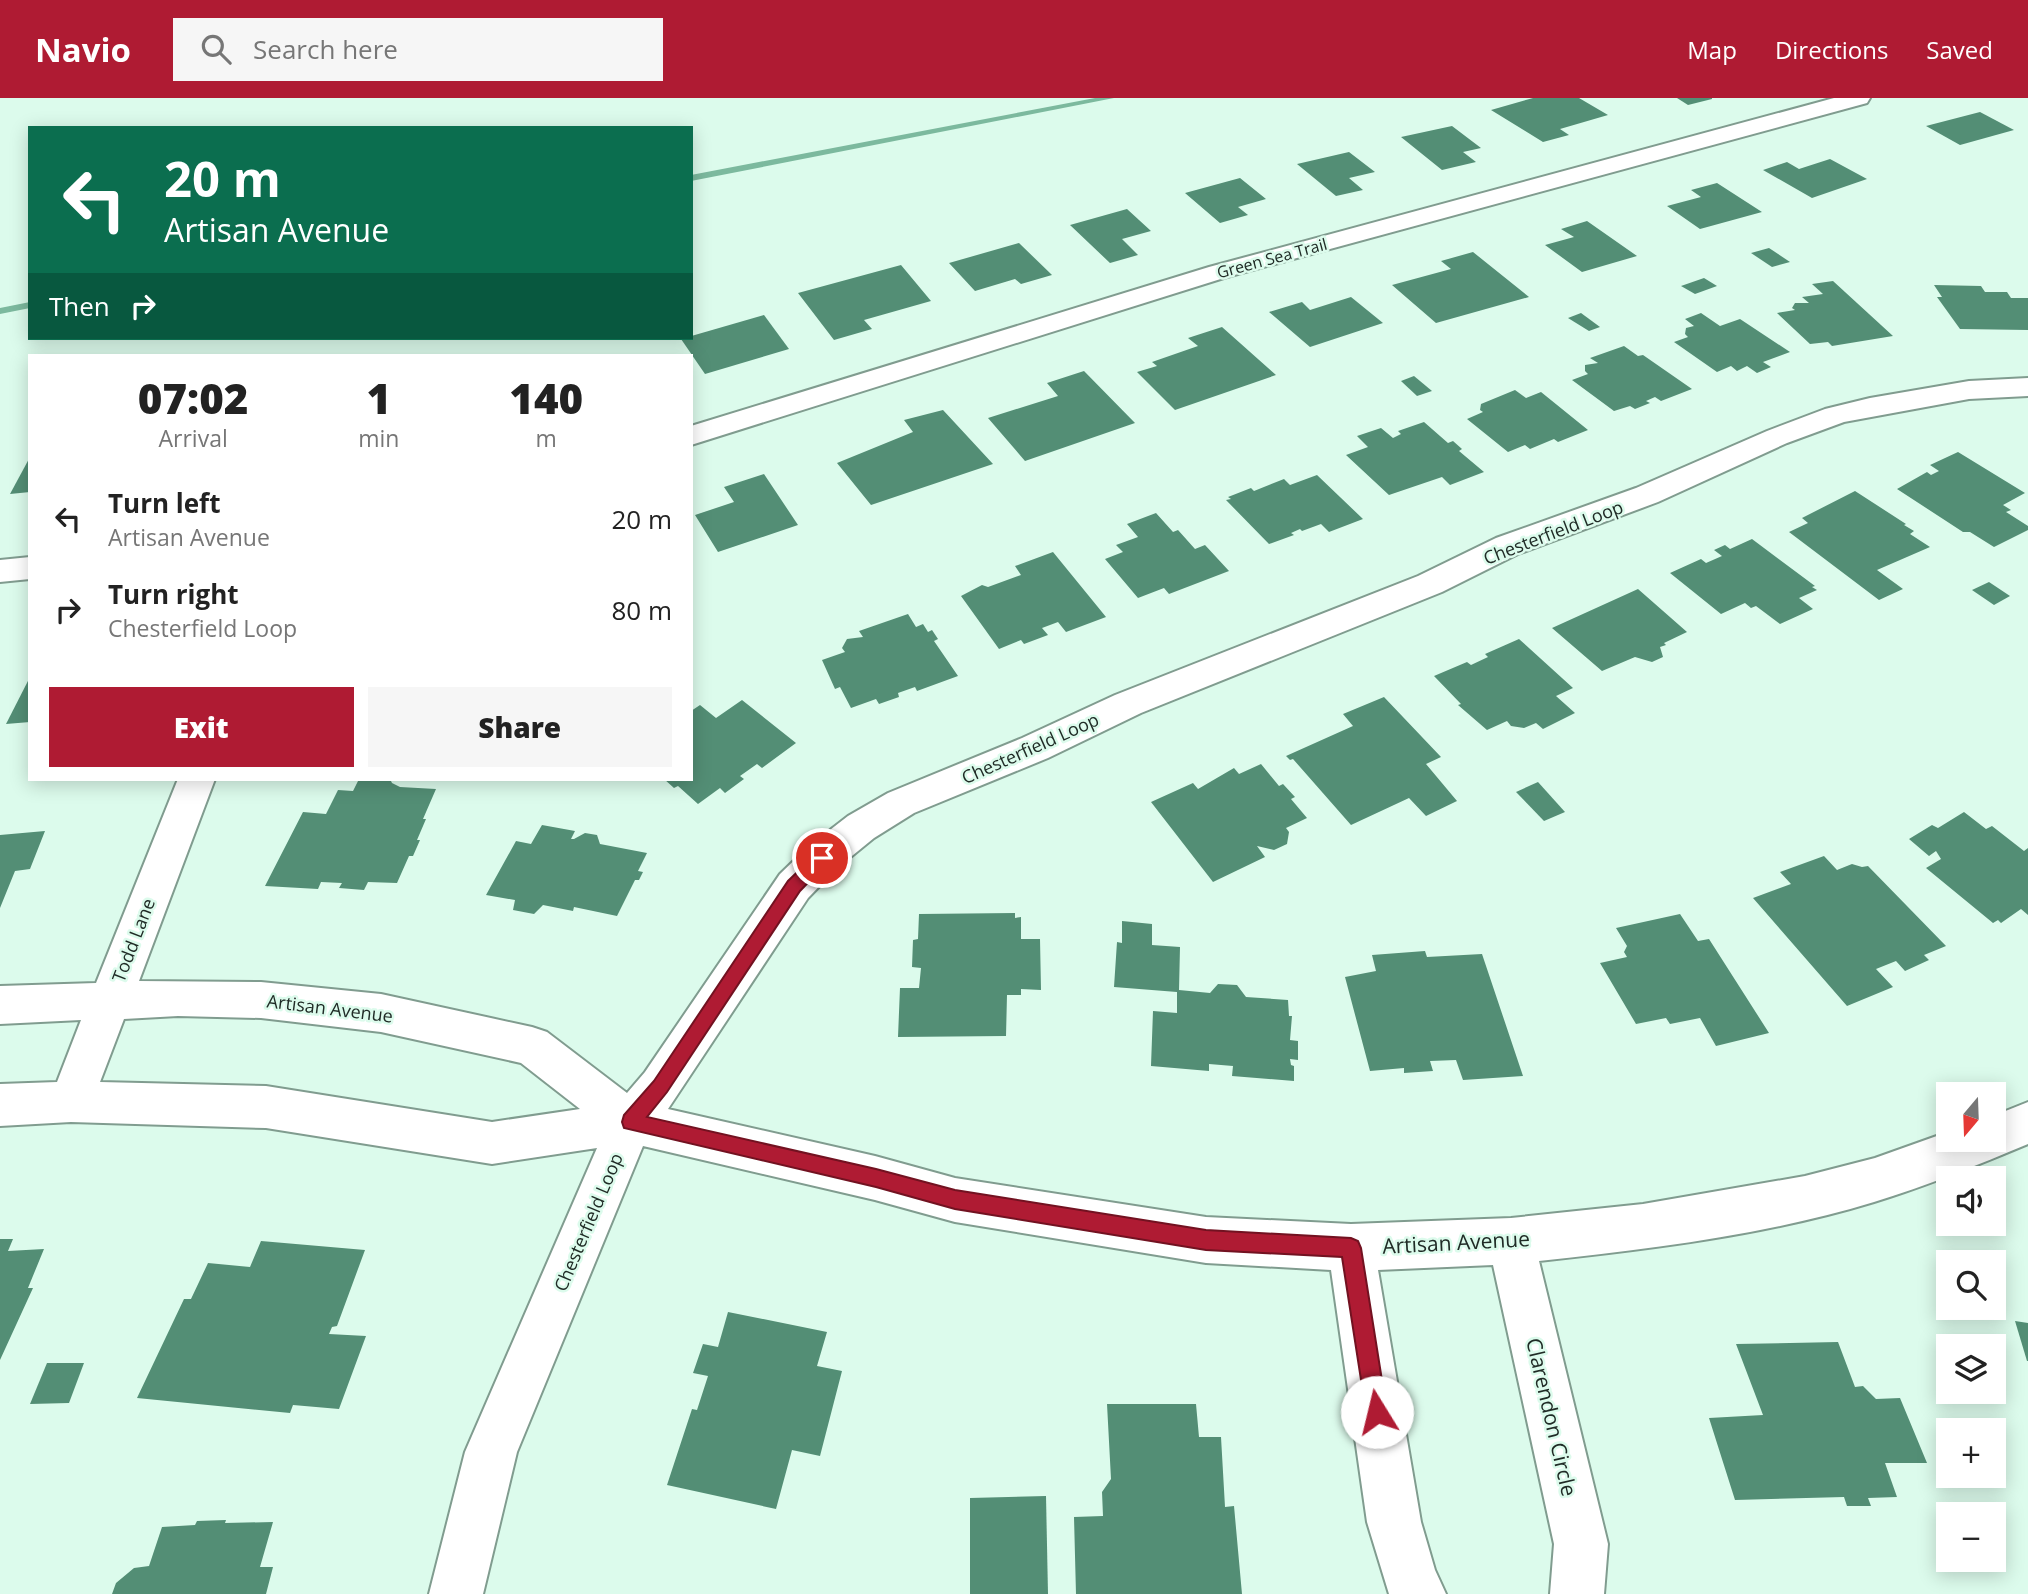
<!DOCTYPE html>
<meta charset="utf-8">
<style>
body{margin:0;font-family:"Open Sans",sans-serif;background:#f6f6f6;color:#222;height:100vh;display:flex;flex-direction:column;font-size:26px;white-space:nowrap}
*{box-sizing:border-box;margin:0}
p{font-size:23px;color:#767676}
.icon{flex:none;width:38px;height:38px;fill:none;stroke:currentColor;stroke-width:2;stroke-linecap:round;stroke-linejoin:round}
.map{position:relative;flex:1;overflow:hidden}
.details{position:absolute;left:28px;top:256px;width:665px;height:427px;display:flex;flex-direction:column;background:#fff;border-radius:0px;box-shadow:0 4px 18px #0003}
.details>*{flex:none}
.guide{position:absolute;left:28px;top:28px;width:665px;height:214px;border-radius:0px;box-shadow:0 4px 18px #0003;background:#0b6e4f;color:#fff;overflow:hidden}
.needle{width:46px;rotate:199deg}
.fabs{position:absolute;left:1936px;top:984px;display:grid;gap:14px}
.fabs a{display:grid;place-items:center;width:70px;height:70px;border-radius:0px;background:#fff;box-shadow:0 4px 18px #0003;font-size:35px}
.pin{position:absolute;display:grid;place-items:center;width:60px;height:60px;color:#fff;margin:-30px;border:4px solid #fff;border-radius:50%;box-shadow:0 2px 7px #0007}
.me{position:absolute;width:77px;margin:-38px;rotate:351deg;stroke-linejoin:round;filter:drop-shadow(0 0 5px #0008)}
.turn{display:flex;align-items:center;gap:24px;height:147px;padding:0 21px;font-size:32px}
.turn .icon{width:91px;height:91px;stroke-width:2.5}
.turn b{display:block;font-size:49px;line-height:60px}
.then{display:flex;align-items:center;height:66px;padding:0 21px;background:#0003;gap:14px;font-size:26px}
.eta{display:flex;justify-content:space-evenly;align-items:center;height:119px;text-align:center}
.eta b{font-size:42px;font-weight:800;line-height:49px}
.primary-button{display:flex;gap:14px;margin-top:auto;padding:14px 21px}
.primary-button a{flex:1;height:80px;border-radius:0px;background:#af1b33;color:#fff;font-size:28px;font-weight:800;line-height:80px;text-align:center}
.primary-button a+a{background:#f6f6f6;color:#222}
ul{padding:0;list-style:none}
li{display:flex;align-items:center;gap:21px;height:91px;padding:0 21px}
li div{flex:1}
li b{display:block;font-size:26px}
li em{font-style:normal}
header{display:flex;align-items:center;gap:42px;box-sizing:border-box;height:98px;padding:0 35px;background:#af1b33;color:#fff}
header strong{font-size:33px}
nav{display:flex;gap:38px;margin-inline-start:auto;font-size:24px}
.search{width:490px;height:63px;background:#f6f6f6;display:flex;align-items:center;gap:18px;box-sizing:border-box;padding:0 24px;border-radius:0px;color:#767676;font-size:26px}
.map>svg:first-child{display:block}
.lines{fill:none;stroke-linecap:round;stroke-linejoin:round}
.stream{fill:#7cb99e;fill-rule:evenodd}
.building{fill:#538e75}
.street-casing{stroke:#809c8f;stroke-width:4}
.street{fill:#fff;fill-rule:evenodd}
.route{fill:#af1b33;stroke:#721221;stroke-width:2}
.labels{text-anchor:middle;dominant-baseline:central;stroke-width:5;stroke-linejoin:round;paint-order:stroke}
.far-street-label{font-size:16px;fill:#202b26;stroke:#dcfbec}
.street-label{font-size:18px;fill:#202b26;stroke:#dcfbec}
.near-street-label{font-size:21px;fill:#202b26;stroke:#dcfbec}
</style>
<header>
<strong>Navio</strong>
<div class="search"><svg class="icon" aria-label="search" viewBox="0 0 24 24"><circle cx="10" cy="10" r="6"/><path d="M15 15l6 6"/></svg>Search here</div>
<nav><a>Map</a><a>Directions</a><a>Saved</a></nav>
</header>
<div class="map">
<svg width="2028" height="1496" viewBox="0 0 2028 1496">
<rect width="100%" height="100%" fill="#dcfbec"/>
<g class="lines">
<g class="stream">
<polygon points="1095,0 1114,0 691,83 691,77"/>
<polygon points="30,204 30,210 0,216 0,210"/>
</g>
</g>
<g class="building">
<polygon points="1533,0 1579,0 1608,17 1560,31 1569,37 1543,44 1491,12"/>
<polygon points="1677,0 1712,0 1712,1 1688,7"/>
<polygon points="1980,14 2014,32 1960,47 1926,28"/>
<polygon points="1452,28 1481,50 1463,54 1476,64 1442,72 1401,39"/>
<polygon points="1349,54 1375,74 1349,80 1363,92 1336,98 1297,66"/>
<polygon points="1830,61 1867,81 1812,100 1763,72 1787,64 1799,71"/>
<polygon points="1240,80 1266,101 1238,109 1248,117 1220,125 1185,95"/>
<polygon points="1717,85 1762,114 1700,131 1667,108 1701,99 1691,92"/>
<polygon points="1127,111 1151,133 1122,141 1138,157 1110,165 1070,127"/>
<polygon points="1587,123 1637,158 1582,174 1545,147 1574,139 1561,131"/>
<polygon points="1019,145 1052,177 1021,186 1015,181 975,193 949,165"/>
<polygon points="1769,150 1790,164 1772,169 1751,155"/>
<polygon points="1473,154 1529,199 1436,225 1392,187 1451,171 1441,163"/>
<polygon points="901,167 931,203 864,222 872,231 834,242 798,195"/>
<polygon points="1704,180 1717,188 1695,196 1681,188"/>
<polygon points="1833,183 1893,238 1832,248 1828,244 1810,246 1777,215 1795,212 1792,210 1795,205 1809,205 1802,199 1823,196 1812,186"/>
<polygon points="1934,187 1981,188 1985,194 2007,194 2011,200 2028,200 2028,232 1960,231 1937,199 1942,199"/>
<polygon points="1351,199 1383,225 1310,249 1269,214 1302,204 1310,212"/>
<polygon points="1581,215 1600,229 1589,233 1568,220"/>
<polygon points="1701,215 1720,228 1740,221 1790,254 1763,264 1771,269 1757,275 1747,268 1737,273 1731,268 1717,274 1674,244 1688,239 1685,236 1686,230 1694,228 1685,221"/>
<polygon points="764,217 789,251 705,276 681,241"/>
<polygon points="1222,229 1276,277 1175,312 1137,274 1157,268 1152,264 1198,248 1188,240"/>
<polygon points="1624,248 1638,258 1643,257 1692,291 1661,303 1655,299 1646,303 1650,305 1635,311 1630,308 1614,313 1572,282 1588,276 1585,273 1585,267 1598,265 1590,260"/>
<polygon points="1084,273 1135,325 1025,363 988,320 1058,298 1047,285"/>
<polygon points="1414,278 1432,293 1417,298 1401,283"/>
<polygon points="1515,292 1526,300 1541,294 1588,332 1558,344 1554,341 1530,351 1525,347 1508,354 1467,321 1483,314 1480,312 1481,306"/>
<polygon points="943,312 993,366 871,407 837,365 913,334 904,322"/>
<polygon points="1424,324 1448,345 1453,343 1462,351 1459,353 1484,374 1450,387 1442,379 1389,397 1346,357 1368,349 1357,338 1381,330 1393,340 1401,336 1398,333"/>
<polygon points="1958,354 2025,395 2003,407 2011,412 2006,414 2028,428 2028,432 1994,449 1970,434 1963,434 1897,391 1927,374 1931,377 1939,373 1930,367"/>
<polygon points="30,359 30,394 10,396"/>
<polygon points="764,376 798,427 718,454 695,417 734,404 724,389"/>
<polygon points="1317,377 1363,421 1329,434 1321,426 1302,433 1300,431 1291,435 1294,437 1269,446 1226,402 1231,401 1228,399 1251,390 1254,393 1284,381 1290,387"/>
<polygon points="1855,393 1906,426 1904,427 1914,433 1910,436 1930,449 1877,472 1903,491 1879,502 1789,434 1808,425 1802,420"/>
<polygon points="1156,415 1173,434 1178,432 1195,451 1205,447 1229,473 1169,496 1164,490 1138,500 1105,461 1123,454 1116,447 1138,439 1127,426"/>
<polygon points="1752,441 1815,488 1812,489 1817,492 1799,500 1813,511 1780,526 1756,508 1751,510 1745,505 1721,516 1670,475 1701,461 1706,465 1722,458 1714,452 1725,447 1730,451"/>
<polygon points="1053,454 1106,519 1066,534 1058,524 1042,530 1048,537 1024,546 1021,542 999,551 961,498 982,487 988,489 1021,477 1015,468"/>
<polygon points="1989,484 2010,498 1994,507 1972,492"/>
<polygon points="1638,491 1687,534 1664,545 1666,547 1660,549 1663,559 1652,564 1635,559 1602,573 1552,530"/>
<polygon points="908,516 916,529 923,526 928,534 932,532 938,541 934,543 958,578 917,593 915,589 898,595 899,599 879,606 876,601 851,610 840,589 835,591 822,562 845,554 842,550 847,541 863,539 859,533"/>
<polygon points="1519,541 1573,590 1556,598 1575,615 1543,631 1536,625 1524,630 1511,628 1507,623 1487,632 1458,607 1461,606 1434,578 1467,564 1471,567 1488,559 1485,556"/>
<polygon points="30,579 30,624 6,626"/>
<polygon points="1384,599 1441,659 1426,666 1457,703 1426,718 1409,700 1351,727 1293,661 1290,662 1286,658 1353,628 1343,616"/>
<polygon points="742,602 796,645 762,670 757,666 740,678 744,681 725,695 720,690 698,706 678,688 674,690 664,681 691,681 691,613 700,607 716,620"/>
<polygon points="1261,666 1279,688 1283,686 1295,699 1291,701 1307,720 1286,730 1289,734 1287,746 1274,752 1257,748 1265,759 1213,784 1151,704 1193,685 1198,691 1234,670 1239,676"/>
<polygon points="359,681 390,681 392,685 400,689 436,691 423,721 426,721 417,742 420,742 413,758 409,758 397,785 368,784 364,792 339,790 342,785 321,784 318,791 265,788 303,714 326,716 338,692 353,693"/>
<polygon points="1538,684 1565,714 1544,723 1516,694"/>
<polygon points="1964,714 1986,731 1992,728 2024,753 2028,750 2028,817 2021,811 2001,825 1998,822 1993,825 1926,770 1941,761 1936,753 1929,758 1909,741 1932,727 1938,730"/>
<polygon points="542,727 575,733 571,741 574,741 585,735 597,737 600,746 647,755 638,773 643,774 639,782 635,782 617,818 574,809 573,813 543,807 534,816 513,812 515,802 486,797 516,743 531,746"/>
<polygon points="45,733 30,771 15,773 0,810 0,737"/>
<polygon points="1824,758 1837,772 1852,766 1862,769 1868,768 1946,848 1924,857 1929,862 1905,873 1896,863 1876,871 1893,889 1847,908 1753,800 1791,786 1780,774"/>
<polygon points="1015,815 1015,820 1021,819 1021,841 1040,841 1041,892 1021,891 1021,897 1007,897 1006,938 898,939 900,890 919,890 921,870 912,869 913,842 918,841 919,816"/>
<polygon points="1680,816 1698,843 1709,841 1769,935 1716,948 1700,920 1670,926 1666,920 1636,926 1600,865 1627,859 1624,854 1627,848 1616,830"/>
<polygon points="1122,823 1152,826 1152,847 1180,849 1179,892 1210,895 1218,886 1237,887 1246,899 1288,902 1289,918 1292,918 1290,942 1298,943 1298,962 1290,961 1291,967 1294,968 1294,983 1232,978 1233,968 1209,966 1209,973 1151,968 1153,913 1177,915 1177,894 1114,889 1117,844 1122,845"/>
<polygon points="1425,853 1427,859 1482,856 1523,978 1463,982 1456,962 1430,963 1433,973 1404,975 1404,970 1370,973 1345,879 1376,873 1372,857"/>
<polygon points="0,1141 13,1141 8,1153 44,1151 28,1190 33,1190 0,1262"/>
<polygon points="261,1143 365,1152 337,1228 332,1229 329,1236 366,1238 339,1311 293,1307 290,1315 137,1300 184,1201 191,1201 208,1165 250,1169"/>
<polygon points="728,1214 827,1234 817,1268 842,1273 820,1358 792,1352 776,1411 667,1387 692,1311 697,1312 708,1278 693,1275 703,1246 718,1249"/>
<polygon points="2015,1223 2028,1225 2028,1263 2027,1263"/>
<polygon points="1838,1244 1855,1289 1863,1288 1876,1301 1900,1300 1927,1365 1885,1365 1897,1399 1868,1400 1871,1408 1847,1408 1844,1399 1735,1402 1709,1320 1763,1317 1736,1246"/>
<polygon points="47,1265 84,1265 69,1305 30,1306"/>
<polygon points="1107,1306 1196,1306 1199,1339 1221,1339 1225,1409 1234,1408 1242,1496 1076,1496 1074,1419 1103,1418 1102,1394 1111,1381"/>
<polygon points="1046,1398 1048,1496 970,1496 970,1400"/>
<polygon points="226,1422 225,1425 273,1424 260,1469 273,1469 266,1496 112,1496 116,1485 134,1470 149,1468 162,1429 195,1427 197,1423"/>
</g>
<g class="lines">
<defs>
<g id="street">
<polygon points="1834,0 1870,0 1867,5 1227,179 691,347 691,328 1209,169"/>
<path d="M2028,280V298L1969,301L1844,324L1787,345L1658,404L1518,456L1442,494L1141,615L1048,660L914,715L874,740L836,771L808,800L668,1011L875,1058L955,1080L1206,1119L1351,1126L1511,1120L1643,1106L1805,1078L1875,1060L1948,1034V1041H1993V1018L2028,1004V1046C1978,1067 1926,1088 1874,1104C1766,1137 1651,1151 1539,1163L1608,1446L1604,1496H1550L1554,1446L1493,1167L1378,1172L1421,1424L1435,1472L1446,1496H1389L1367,1424L1331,1172L1206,1165L955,1124L875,1102L643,1048L517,1354L483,1496H429L465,1354L597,1050L492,1066L266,1030L71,1024L0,1028V986L57,984L81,922L0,926V888L96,885L178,681H215L139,883L261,884L381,896L532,929L547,934L627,995L645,974L780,776L808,749L848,718L888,695L1022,640L1115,597L1418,478L1496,440L1636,390L1767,333L1825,311L1870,300L1969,283ZM178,918L261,920L381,934L521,965L580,1011L492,1024L266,988L100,984L124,921Z"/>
<polygon points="30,459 30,481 0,484 0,462"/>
</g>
</defs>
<use href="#street" class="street-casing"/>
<use href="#street" class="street"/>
</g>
<polygon class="route" points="822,753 830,760 828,764 800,793 667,994 647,1019 876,1071 955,1092 1206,1132 1351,1140 1358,1143 1361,1150 1387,1314 1384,1322 1377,1325 1369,1322 1366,1314 1342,1159 1206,1152 955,1111 876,1089 624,1030 622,1024 624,1017 654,983 788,783 817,755"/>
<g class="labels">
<g class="far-street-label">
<text transform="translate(1272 160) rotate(-15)">Green Sea Trail</text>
</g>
<g class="street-label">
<text transform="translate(1553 434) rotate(-21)">Chesterfield Loop</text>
<text transform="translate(1030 650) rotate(-24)">Chesterfield Loop</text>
<text transform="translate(133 842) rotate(-69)">Todd Lane</text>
<text transform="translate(330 910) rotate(7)">Artisan Avenue</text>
<text transform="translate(588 1124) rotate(-67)">Chesterfield Loop</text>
</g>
<g class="near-street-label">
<text transform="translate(1456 1144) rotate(-3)">Artisan Avenue</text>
<text transform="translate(1552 1319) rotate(77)">Clarendon Circle</text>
</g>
</g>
</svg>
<div class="fabs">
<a><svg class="needle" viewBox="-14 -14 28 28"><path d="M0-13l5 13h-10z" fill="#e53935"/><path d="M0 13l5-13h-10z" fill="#767676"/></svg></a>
<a><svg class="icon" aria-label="sound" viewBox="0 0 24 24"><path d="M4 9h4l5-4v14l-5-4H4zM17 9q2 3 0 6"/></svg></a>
<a><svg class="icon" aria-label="search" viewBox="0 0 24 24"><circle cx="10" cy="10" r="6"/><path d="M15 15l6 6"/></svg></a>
<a><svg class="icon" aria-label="layers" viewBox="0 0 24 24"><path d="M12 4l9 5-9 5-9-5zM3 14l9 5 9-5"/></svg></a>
<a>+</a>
<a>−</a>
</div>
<div class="pin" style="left:822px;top:760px;background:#d93025"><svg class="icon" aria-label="arrive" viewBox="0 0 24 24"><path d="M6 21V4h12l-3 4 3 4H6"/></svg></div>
<svg class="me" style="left:1377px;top:1314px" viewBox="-20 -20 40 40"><circle r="19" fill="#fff"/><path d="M0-13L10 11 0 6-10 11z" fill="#af1b33"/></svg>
<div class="guide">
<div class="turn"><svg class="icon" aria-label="left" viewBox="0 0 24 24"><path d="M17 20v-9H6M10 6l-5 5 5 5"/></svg><div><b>20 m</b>Artisan Avenue</div></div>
<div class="then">Then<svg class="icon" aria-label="right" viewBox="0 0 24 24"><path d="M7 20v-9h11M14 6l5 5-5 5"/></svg></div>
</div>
<section class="details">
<div class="eta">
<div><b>07:02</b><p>Arrival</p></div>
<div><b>1</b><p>min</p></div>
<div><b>140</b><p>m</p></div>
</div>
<ul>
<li><svg class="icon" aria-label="left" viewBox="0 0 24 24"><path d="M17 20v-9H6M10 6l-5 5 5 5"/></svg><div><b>Turn left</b><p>Artisan Avenue</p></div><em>20 m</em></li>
<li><svg class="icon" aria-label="right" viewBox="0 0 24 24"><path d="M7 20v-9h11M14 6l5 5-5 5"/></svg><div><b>Turn right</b><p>Chesterfield Loop</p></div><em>80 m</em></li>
</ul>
<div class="primary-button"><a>Exit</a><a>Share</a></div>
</section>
</div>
